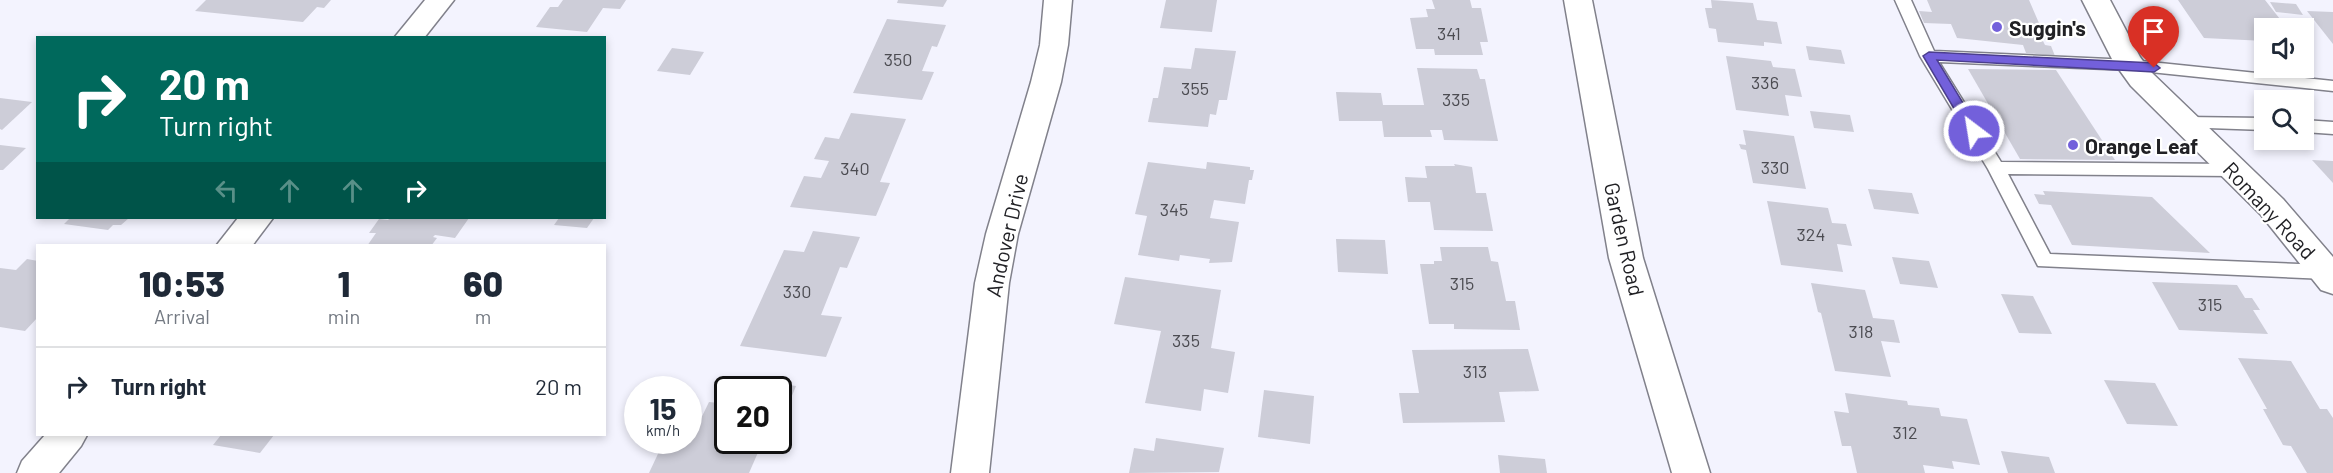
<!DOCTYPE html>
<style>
body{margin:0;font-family:Barlow,sans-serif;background:#f2f2f3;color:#1f2937;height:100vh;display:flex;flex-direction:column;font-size:22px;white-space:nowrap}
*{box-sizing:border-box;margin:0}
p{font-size:20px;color:#747a83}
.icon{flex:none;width:33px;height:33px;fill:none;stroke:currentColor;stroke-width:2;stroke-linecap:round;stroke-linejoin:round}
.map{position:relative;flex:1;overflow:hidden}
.side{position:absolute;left:36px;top:244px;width:570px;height:192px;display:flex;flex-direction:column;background:#fff;border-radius:0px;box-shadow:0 3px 9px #0003}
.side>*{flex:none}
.hud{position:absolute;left:36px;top:36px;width:570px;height:183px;border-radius:0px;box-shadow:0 3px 9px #0003;background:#00695c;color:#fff;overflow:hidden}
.buttons{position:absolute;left:2254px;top:18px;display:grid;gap:12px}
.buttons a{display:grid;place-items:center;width:60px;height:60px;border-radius:0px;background:#fff;box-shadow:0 3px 9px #0003;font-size:30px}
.speed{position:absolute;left:624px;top:376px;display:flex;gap:12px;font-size:30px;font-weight:700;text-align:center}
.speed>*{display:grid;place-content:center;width:78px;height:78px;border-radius:50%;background:#fff;box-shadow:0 3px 9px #0003;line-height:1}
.speed small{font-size:15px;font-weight:400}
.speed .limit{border:3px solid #111;border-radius:9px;background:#fff;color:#111}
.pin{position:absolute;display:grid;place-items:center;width:51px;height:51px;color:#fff;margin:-62px -26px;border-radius:50% 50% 50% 0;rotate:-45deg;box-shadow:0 0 6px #0007}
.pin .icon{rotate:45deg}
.me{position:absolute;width:66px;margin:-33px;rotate:329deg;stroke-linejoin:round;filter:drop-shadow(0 0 4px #0008)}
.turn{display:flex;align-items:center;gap:21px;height:126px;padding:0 24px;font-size:27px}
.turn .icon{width:78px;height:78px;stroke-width:2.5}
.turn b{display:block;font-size:42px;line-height:51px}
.lanes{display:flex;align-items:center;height:57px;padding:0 24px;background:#0003;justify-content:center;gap:30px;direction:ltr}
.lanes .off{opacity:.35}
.eta{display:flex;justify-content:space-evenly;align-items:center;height:102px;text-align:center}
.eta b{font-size:36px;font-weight:800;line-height:42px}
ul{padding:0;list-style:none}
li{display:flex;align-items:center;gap:18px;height:78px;padding:0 24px;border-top:2px solid #e0e1e3}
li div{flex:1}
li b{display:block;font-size:22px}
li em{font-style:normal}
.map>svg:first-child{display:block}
.building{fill:#cdcdd8}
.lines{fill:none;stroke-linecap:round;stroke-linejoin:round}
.lane-casing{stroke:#81818b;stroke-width:3}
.street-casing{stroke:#81818b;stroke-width:3}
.secondary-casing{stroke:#81818b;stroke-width:3}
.lane{fill:#fff;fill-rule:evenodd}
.street{fill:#fff;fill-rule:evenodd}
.secondary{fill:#fff;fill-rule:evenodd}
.route{fill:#7360db;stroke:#4b3e8e;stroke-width:1.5}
.poi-dot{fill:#7360db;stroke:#fff;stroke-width:2}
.labels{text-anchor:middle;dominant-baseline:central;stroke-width:4.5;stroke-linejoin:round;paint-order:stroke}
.number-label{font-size:18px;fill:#4c4c52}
.poi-label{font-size:21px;font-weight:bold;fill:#212125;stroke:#fff;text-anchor:start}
.street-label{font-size:21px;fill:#212125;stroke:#fff}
</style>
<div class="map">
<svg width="2333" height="473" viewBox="0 0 2333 473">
<rect width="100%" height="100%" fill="#f3f3fe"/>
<g class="building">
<polygon points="206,0 331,0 324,8 317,7 303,22 195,11"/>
<polygon points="563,0 626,0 620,9 603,8 587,32 536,27 550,7 558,7"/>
<polygon points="898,0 947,0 943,7 897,3"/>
<polygon points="1166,0 1217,0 1212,32 1160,28"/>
<polygon points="1432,0 1470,0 1472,8 1481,8 1488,42 1480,42 1483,55 1435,55 1434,49 1416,49 1410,18 1428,17 1426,9 1435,9"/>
<polygon points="1711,0 1753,3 1757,20 1777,22 1782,44 1764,42 1764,46 1718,42 1716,29 1709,28 1705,8 1712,8"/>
<polygon points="1927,0 2029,0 2042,30 2048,31 2051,40 2042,39 2045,45 2051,46 2055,56 2026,53 2023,45 1957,38 1951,24 1924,23 1919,11 1932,12"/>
<polygon points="2178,0 2265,0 2287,28 2265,28 2265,41 2204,38"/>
<polygon points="2270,2 2296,4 2303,15 2276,12"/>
<polygon points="2307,11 2333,12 2333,44"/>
<polygon points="887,19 946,25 937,47 932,46 922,71 934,72 922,100 853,93"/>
<polygon points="1806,46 1841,50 1845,64 1809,60"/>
<polygon points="672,48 704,52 690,75 657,71"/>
<polygon points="1195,48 1236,51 1227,100 1219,100 1216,115 1210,114 1208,127 1148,122 1153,98 1158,98 1164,67 1191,69"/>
<polygon points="1726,56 1771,61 1773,67 1795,69 1802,97 1785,95 1789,116 1736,110"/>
<polygon points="1417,68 1477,69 1480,79 1485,79 1498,141 1444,140 1442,130 1430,130 1432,137 1384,137 1382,121 1339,121 1336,92 1381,93 1383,105 1424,105"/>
<polygon points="1968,69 2056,70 2115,160 2020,159"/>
<polygon points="0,98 32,102 2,130 0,129"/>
<polygon points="1810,111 1850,115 1854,132 1814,128"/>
<polygon points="851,113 906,119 880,182 890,183 876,216 790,207 804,176 821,178 829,161 814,159 825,137 839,139"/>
<polygon points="1743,130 1794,136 1806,189 1753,183 1746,150 1741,149 1739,144 1746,145"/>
<polygon points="0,145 26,148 3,170 0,170"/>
<polygon points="2312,160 2333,161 2333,183"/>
<polygon points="1148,162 1206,169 1207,162 1250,167 1250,170 1254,170 1252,180 1249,180 1245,204 1214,200 1210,218 1239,222 1232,262 1209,263 1210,259 1180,255 1179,261 1138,255 1147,216 1135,214"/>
<polygon points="1454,164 1472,167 1476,193 1486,193 1493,231 1434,230 1430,202 1408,202 1405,177 1427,178 1425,166 1455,166"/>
<polygon points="1868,189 1912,193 1919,214 1874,209"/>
<polygon points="2043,191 2152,197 2210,253 2072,245 2051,205 2039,204 2034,194 2045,195"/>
<polygon points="1767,201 1828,208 1832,223 1846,224 1852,246 1837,244 1843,272 1781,265"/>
<polygon points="70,218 129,218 121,225 113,225 108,230 64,224"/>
<polygon points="390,218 469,218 455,238 435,235 433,237 437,238 431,246 367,246 376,233 369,233 379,219 388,220"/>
<polygon points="559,218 594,218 587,228 554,225"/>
<polygon points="813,231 860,237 847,268 840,267 821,315 842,317 826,357 740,346 784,250 804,252"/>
<polygon points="1336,239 1385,240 1388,274 1338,272"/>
<polygon points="1440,247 1488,247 1491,261 1498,262 1506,301 1515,301 1520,330 1454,329 1454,324 1429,324 1420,264 1434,264 1434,261 1442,261"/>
<polygon points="1892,257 1929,261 1938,288 1900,284"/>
<polygon points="27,259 38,261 38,317 25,331 0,327 0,268 16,270"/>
<polygon points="1125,277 1221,290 1211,348 1235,352 1228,393 1204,389 1201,411 1145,403 1161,331 1114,324"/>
<polygon points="2152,282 2237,285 2245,298 2252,298 2260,310 2253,310 2268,334 2179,330"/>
<polygon points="1811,283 1865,290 1873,318 1894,320 1900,343 1881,341 1891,377 1835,371 1821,313 1818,312"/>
<polygon points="2001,294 2033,296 2052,334 2019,333"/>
<polygon points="1528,349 1539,391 1499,392 1505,422 1403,423 1399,393 1419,393 1412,350"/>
<polygon points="2238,358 2291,361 2320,409 2327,409 2333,418 2333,473 2307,473 2291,446 2283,445 2263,409 2267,409"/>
<polygon points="741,378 796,386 779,427 778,390 736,390"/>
<polygon points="2104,380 2155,383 2178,426 2127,424"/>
<polygon points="1264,390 1314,396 1310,444 1258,437"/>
<polygon points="1845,393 1907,401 1908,405 1939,408 1941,416 1967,419 1980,465 1952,461 1954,469 1923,465 1925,473 1857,473 1851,446 1842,446 1834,411 1849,413"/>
<polygon points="709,402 728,404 728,441 763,441 749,473 649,473 664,441 689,443"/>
<polygon points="221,435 274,435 260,453 213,445"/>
<polygon points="1156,438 1224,448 1219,472 1129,473 1134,448 1154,451"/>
<polygon points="2001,451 2049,457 2055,473 2008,473"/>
<polygon points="1498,455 1545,459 1547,473 1500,473"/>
</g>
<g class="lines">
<defs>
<g id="lane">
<polygon points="1895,0 1911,0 1934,51 2131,60 2333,81 2333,91 2131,70 1939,62 2001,162 2233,164 2239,166 2242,170 2239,174 2233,176 2008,174 2050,254 2326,265 2333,268 2333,277 2326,279 2038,266 1988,169 1920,56"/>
<polygon points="2185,117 2265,118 2265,130 2179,127 2177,123 2179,119"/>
<polygon points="2304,120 2333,122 2333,134 2304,132"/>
</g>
<g id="street">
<polygon points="1044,0 1072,0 1068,45 1061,82 1018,234 1009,283 989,473 951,473 975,283 986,234 1031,82 1040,45"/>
<polygon points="1564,0 1592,0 1643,258 1710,473 1672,473 1609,258"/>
<polygon points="2082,0 2110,0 2140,57 2151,72 2283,199 2333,257 2333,294 2321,290 2261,215 2131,86 2113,61"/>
</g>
<g id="secondary">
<polygon points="425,0 454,0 424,38 394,38"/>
<polygon points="238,218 273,218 252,246 216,246"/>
<polygon points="45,435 87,435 81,446 59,473 17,473 22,461"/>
</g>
</defs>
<use href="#lane" class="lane-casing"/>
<use href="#street" class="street-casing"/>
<use href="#secondary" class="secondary-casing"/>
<use href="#lane" class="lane"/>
<use href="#street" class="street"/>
<use href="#secondary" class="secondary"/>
</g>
<polygon class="route" points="1929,52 2154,63 2160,68 2154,72 1937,60 1980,131 1974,135 1969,134 1923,56"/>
<g class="poi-dot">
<circle cx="1997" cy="27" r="6"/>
<circle cx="2073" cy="145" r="6"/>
</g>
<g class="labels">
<g class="number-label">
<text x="1449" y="33">341</text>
<text x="898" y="59">350</text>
<text x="1765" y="82">336</text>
<text x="1195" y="88">355</text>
<text x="1456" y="99">335</text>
<text x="1775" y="167">330</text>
<text x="855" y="168">340</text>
<text x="1174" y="209">345</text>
<text x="1811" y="234">324</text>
<text x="1462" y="283">315</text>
<text x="797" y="291">330</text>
<text x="2210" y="304">315</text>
<text x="1861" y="331">318</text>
<text x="1186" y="340">335</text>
<text x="1475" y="371">313</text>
<text x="1905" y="432">312</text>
</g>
<g class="poi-label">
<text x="2009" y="27">Suggin's</text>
<text x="2085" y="145">Orange Leaf</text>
</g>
<g class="street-label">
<text transform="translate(2270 210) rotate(47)">Romany Road</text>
<text transform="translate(1006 235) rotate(-77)">Andover Drive</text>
<text transform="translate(1625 239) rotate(77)">Garden Road</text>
</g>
</g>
</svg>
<div class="buttons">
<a><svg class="icon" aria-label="sound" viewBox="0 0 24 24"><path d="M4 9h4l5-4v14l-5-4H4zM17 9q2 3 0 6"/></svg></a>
<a><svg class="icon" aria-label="search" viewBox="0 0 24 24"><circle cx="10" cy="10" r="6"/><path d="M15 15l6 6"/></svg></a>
</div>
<div class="speed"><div>15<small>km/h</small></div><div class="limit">20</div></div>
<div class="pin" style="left:2154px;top:68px;background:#d93025"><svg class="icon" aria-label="arrive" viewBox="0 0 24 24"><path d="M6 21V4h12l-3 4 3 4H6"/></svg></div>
<svg class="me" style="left:1974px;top:131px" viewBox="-20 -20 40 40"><circle r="17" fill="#7360db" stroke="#fff" stroke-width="3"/><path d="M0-11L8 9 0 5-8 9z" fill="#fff"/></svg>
<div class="hud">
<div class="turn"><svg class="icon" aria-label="right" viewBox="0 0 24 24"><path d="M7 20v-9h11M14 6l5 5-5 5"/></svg><div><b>20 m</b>Turn right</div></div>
<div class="lanes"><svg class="icon off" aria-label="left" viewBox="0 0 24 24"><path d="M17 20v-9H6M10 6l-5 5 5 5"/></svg><svg class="icon off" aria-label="ahead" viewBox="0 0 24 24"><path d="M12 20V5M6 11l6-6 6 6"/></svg><svg class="icon off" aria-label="ahead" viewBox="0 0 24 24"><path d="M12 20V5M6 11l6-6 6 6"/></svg><svg class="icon" aria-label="right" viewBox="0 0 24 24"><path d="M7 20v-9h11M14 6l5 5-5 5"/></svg></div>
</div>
<section class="side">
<div class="eta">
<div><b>10:53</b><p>Arrival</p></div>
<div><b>1</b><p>min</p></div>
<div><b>60</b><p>m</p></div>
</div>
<ul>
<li><svg class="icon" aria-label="right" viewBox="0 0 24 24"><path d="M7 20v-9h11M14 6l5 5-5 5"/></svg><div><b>Turn right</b></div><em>20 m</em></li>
</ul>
</section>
</div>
